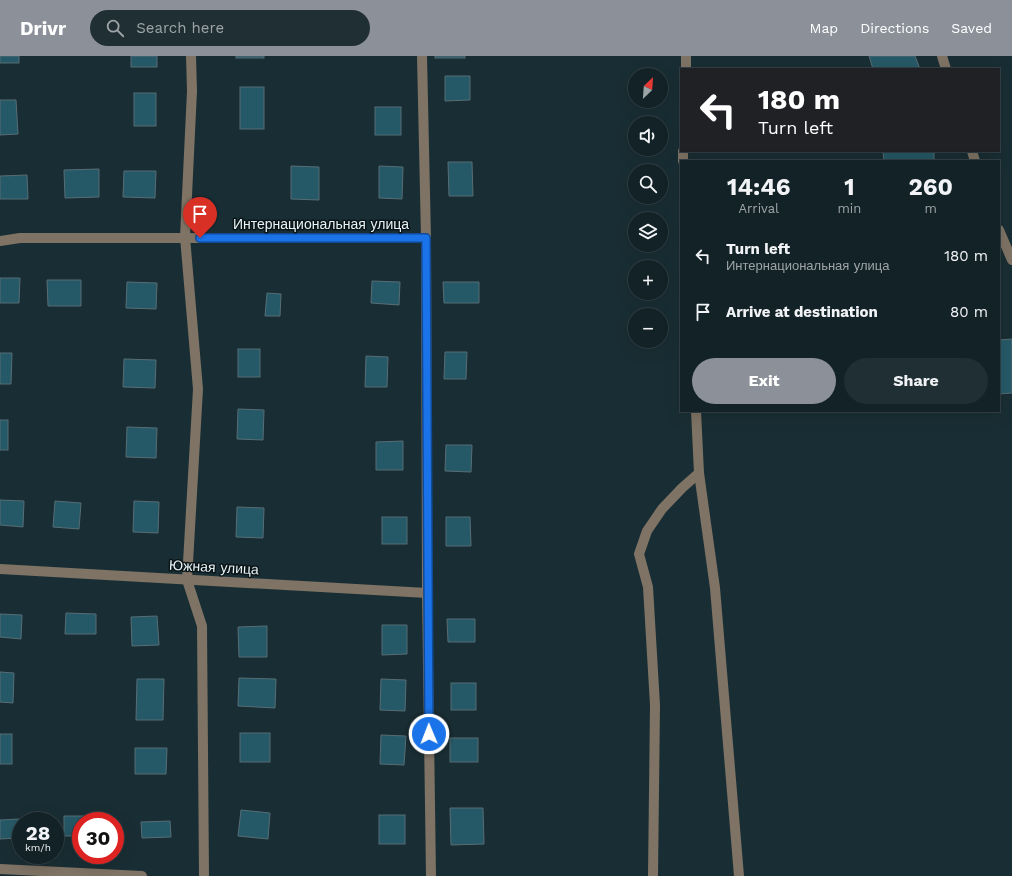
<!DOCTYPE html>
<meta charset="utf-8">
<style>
body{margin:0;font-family:"Work Sans",sans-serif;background:#202f33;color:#f1f3f6;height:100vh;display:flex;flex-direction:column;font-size:15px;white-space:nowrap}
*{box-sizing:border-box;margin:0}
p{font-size:13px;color:#9da4a7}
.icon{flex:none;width:22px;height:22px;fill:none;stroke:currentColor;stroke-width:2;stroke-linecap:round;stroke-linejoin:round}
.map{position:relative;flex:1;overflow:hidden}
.details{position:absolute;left:680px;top:104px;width:320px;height:252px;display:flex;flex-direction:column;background:#132227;border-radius:0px;box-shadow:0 4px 16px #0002,0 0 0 1px #323f44}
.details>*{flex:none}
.top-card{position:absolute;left:680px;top:12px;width:320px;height:84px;border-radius:0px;box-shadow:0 4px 16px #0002,0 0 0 1px #323f44;background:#202124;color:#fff;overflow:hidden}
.needle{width:26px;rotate:25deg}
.controls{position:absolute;left:628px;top:12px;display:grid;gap:8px}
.controls a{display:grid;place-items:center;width:40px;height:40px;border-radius:50%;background:#132227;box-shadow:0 4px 16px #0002,0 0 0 1px #323f44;font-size:20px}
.speed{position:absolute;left:12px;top:756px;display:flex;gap:8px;font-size:20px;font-weight:700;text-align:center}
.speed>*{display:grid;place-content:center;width:52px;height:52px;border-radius:50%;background:#132227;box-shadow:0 4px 16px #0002,0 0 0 1px #323f44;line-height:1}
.speed small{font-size:10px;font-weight:400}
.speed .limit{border:6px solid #d22;background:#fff;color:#111}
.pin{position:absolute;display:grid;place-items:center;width:34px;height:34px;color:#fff;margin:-41px -17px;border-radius:50% 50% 50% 0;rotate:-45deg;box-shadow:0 0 4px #0007}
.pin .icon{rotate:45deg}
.me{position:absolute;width:44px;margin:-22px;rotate:359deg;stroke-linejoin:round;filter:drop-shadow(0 0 3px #0008)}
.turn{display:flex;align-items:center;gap:14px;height:84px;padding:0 12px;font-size:18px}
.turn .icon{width:52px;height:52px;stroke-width:2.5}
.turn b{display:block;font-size:28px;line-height:34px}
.eta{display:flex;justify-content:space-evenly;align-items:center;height:68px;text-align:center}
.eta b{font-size:24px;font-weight:700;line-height:28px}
.cta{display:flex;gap:8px;margin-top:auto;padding:8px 12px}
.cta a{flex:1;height:46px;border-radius:24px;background:#8c9099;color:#fff;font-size:16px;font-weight:700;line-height:46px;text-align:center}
.cta a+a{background:#202f33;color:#f1f3f6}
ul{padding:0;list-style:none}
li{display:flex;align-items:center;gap:12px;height:56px;padding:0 12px}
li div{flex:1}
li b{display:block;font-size:15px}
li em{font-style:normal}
header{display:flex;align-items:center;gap:24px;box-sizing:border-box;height:56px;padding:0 20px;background:#8c9099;color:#fff}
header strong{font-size:19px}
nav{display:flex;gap:22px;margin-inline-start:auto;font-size:14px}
.search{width:280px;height:36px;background:#202f33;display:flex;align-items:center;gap:10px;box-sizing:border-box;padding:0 14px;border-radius:22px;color:#9da4a7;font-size:15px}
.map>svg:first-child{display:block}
.building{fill:#265967;stroke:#576d75}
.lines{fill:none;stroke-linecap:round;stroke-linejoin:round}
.minor{stroke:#7e7364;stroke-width:10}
.route-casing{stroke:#114b97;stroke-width:10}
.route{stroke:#1a73e8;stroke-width:7}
.labels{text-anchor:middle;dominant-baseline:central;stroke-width:3;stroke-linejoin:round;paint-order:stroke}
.street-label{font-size:14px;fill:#e6f3f7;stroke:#0b1417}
</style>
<header>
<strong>Drivr</strong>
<div class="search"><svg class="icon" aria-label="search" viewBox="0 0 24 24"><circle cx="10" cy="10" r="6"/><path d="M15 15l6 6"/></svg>Search here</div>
<nav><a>Map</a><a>Directions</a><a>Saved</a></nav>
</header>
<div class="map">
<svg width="1012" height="820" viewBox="0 0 1012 820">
<rect width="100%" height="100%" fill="#192e34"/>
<g class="building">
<rect x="0" y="0" width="19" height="7"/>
<rect x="131" y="0" width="26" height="11"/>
<rect x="236" y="0" width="28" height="2"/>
<rect x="435" y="0" width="30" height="2"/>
<polygon points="869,0 915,0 920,13 873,13"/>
<polygon points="445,20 470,20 470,44 445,45"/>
<rect x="240" y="31" width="24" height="42"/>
<rect x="134" y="37" width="22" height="33"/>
<polygon points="0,44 16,44 18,78 0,79"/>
<rect x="375" y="51" width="26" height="28"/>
<polygon points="899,95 934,95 934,105 884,105 883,96"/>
<polygon points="448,106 472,106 473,140 449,140"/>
<polygon points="291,110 319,111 319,144 291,143"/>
<polygon points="379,110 403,111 402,143 379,142"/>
<polygon points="99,113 99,141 65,142 64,114"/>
<polygon points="124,115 156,115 155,142 123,141"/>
<polygon points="27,119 28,143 0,143 0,120"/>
<polygon points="0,222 20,222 19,247 0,247"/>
<polygon points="47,224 81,224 81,250 48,250"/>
<polygon points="372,225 400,226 399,249 371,247"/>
<polygon points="127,226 157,227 156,253 126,252"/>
<polygon points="443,226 479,226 479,247 444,247"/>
<polygon points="267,237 281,238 280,260 265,260"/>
<polygon points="1012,283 1012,337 999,338 999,284"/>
<rect x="238" y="293" width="22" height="28"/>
<polygon points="445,296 467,296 466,323 444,323"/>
<polygon points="0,297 12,297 11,328 0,328"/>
<polygon points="366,300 388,301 387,331 365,331"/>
<polygon points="124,303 156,304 155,332 123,331"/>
<polygon points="238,353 264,354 263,384 237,383"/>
<rect x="0" y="364" width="8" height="30"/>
<polygon points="127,371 157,372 156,402 126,401"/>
<polygon points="403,385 403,414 376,414 376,386"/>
<polygon points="446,389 472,389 471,416 445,415"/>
<polygon points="0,444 24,445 23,471 0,469"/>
<polygon points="55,445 81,447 79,473 53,471"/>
<polygon points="134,445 159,446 158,477 133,476"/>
<polygon points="237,451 264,452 263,482 236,481"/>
<rect x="382" y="461" width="25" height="27"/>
<polygon points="446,461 470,461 471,490 446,490"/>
<polygon points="66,557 96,558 96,578 65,578"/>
<polygon points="0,558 22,559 21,583 0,581"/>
<polygon points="157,560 159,589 132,590 131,561"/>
<polygon points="447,563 475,563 475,586 448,586"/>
<polygon points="382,569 407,569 407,598 382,599"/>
<polygon points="267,570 267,601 239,601 238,571"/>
<polygon points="0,616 14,617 13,647 0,646"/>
<polygon points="239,622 276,623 275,652 238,650"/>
<polygon points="137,623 164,623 163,664 136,664"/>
<polygon points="381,623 406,624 405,655 380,654"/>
<rect x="451" y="627" width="25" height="27"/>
<rect x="240" y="677" width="30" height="29"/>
<rect x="0" y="678" width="12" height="30"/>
<polygon points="381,679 406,680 404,709 380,708"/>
<rect x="450" y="682" width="28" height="24"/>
<polygon points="135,692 167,692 166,718 135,718"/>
<polygon points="450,752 483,752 484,788 451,789"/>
<polygon points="241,754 270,757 268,783 238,780"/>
<rect x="379" y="759" width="26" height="29"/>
<polygon points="64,760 99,760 99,765 81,765 81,780 64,780"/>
<polygon points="19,763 19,782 0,783 0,764"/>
<polygon points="170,765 171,781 142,782 141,766"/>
</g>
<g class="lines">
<g class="minor">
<polyline points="191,0 192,35 185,181 198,333 187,524 202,570 204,820"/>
<polyline points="422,0 426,182 427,537 431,820"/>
<polyline points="942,0 946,13"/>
<polyline points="686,13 686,0"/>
<polyline points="972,95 975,105"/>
<polyline points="683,105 683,95"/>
<polyline points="999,174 1012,204"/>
<polyline points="0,185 20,182 426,182"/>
<polyline points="699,417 715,532 739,820"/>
<polyline points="0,513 427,537"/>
<polyline points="0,813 142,820"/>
<polyline points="653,820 655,649 648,531 639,498 647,475 662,453 682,432 699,417 696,355"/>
</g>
</g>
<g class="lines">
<defs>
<polyline id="route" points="200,182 426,182 429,678"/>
</defs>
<use href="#route" class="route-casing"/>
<use href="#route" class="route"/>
</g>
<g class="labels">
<g class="street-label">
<text x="321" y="168">Интернациональная улица</text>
<text transform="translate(214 511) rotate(3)">Южная улица</text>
</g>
</g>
</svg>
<div class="controls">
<a><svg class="needle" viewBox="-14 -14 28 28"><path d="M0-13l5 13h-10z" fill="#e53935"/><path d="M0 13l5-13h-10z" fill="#9da4a7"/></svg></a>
<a><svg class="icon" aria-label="sound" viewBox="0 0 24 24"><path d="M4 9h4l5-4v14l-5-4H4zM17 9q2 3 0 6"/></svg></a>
<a><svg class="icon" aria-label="search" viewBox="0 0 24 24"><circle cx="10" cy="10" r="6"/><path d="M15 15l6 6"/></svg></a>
<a><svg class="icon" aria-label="layers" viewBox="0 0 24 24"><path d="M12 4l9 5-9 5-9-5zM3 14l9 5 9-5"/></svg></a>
<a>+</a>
<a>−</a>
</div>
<div class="speed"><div>28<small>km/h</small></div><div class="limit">30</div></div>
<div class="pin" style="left:200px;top:182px;background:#d93025"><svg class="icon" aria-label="arrive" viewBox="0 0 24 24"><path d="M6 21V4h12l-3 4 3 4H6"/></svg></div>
<svg class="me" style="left:429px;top:678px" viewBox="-20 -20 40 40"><circle r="17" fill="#1a73e8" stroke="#fff" stroke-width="3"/><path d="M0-11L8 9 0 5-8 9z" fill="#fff"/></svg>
<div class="top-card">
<div class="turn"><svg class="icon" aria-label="left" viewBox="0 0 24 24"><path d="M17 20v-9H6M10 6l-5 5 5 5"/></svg><div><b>180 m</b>Turn left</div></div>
</div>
<section class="details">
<div class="eta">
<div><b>14:46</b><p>Arrival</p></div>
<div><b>1</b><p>min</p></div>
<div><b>260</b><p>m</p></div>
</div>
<ul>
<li><svg class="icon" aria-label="left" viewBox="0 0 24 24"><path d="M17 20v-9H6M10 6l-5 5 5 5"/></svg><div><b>Turn left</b><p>Интернациональная улица</p></div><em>180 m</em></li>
<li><svg class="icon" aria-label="arrive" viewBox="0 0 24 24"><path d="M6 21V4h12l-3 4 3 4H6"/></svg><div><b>Arrive at destination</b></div><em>80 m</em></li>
</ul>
<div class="cta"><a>Exit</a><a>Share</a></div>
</section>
</div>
